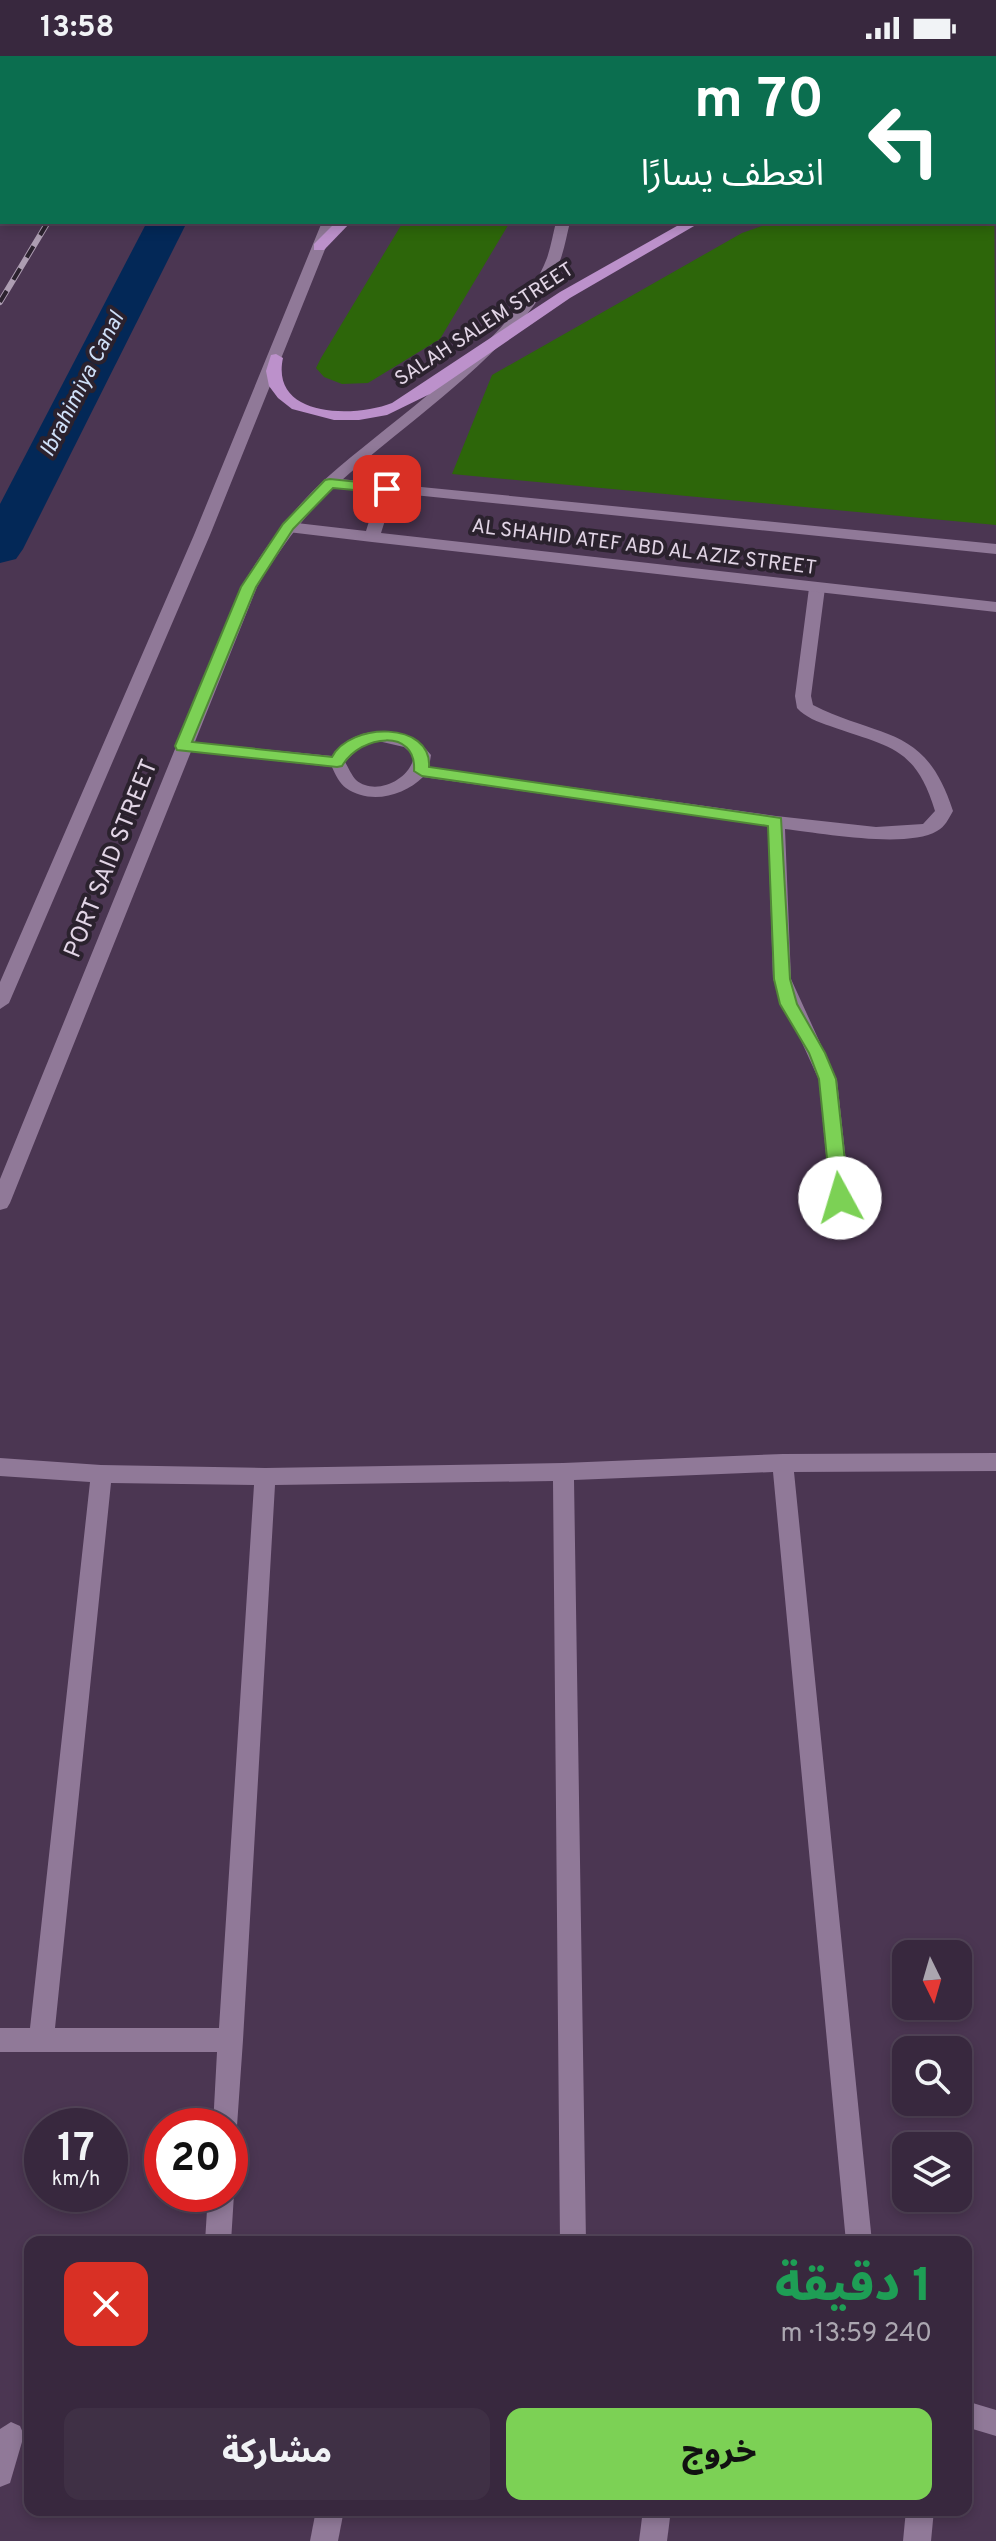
<!DOCTYPE html>
<html lang="ar">
<meta charset="utf-8">
<style>
body{margin:0;font-family:Overpass,"Noto Sans Arabic",sans-serif;background:#3f3045;color:#f1f3f6;direction:rtl;height:100vh;display:flex;flex-direction:column;font-size:30px;white-space:nowrap}
*{box-sizing:border-box;margin:0}
p{font-size:26px;color:#aba6b0}
.icon{flex:none;width:44px;height:44px;fill:none;stroke:currentColor;stroke-width:2;stroke-linecap:round;stroke-linejoin:round}
.map{position:relative;flex:1;overflow:hidden;direction:ltr}
.sheet{position:absolute;left:24px;top:2180px;width:948px;height:280px;display:flex;flex-direction:column;background:#38283e;border-radius:16px;box-shadow:0 4px 12px #0003,0 0 0 2px #524458;direction:rtl}
.sheet>*{flex:none}
.banner{position:absolute;left:0px;top:0px;width:996px;height:168px;box-shadow:0 4px 12px #0003,0 0 0 2px #524458;direction:rtl;background:#0b6e4f;color:#fff;overflow:hidden}
.needle{width:52px;rotate:175deg}
.tools{position:absolute;left:892px;top:1884px;display:grid;gap:16px}
.tools a{display:grid;place-items:center;width:80px;height:80px;border-radius:16px;background:#38283e;box-shadow:0 4px 12px #0003,0 0 0 2px #524458;font-size:40px}
.speed{position:absolute;left:24px;top:2052px;display:flex;gap:16px;font-size:40px;font-weight:700;text-align:center}
.speed>*{display:grid;place-content:center;width:104px;height:104px;border-radius:50%;background:#38283e;box-shadow:0 4px 12px #0003,0 0 0 2px #524458;line-height:1}
.speed small{font-size:20px;font-weight:400}
.speed .limit{border:12px solid #d22;background:#fff;color:#111}
.pin{position:absolute;display:grid;place-items:center;width:68px;height:68px;color:#fff;margin:-34px;border-radius:16px;box-shadow:0 4px 12px #0006}
.me{position:absolute;width:88px;margin:-44px;rotate:354deg;stroke-linejoin:round;filter:drop-shadow(0 0 6px #0008)}
.turn{display:flex;align-items:center;gap:28px;height:168px;padding:0 40px;font-size:36px}
.turn .icon{width:104px;height:104px;stroke-width:2.5}
.turn b{display:block;font-size:56px;line-height:68px}
.round{display:grid;place-items:center;flex:none;width:84px;height:84px;border-radius:16px;background:#3f3045}
.headline{display:flex;align-items:center;justify-content:space-between;height:136px;padding:0 40px}
h1{font-size:48px;font-weight:800;line-height:60px;color:#1e9e55}
.cta{display:flex;gap:16px;margin-top:auto;padding:16px 40px}
.cta a{flex:1;height:92px;border-radius:16px;background:#7cd155;color:#111;font-size:32px;font-weight:800;line-height:92px;text-align:center}
.cta a+a{background:#3f3045;color:#f1f3f6}
.status{display:flex;justify-content:space-between;align-items:center;height:56px;padding:0 40px;background:#38283e;direction:ltr}
.status svg{height:22px;fill:currentColor}
.map>svg:first-child{display:block}
.green{fill:#2d660a}
.lines{fill:none;stroke-linecap:round;stroke-linejoin:round}
.canal{fill:#032857;fill-rule:evenodd}
.service{fill:#907998;fill-rule:evenodd}
.minor{fill:#907998;fill-rule:evenodd}
.tertiary{fill:#907998;fill-rule:evenodd}
.secondary{fill:#907998;fill-rule:evenodd}
.primary{fill:#bc91cb;fill-rule:evenodd}
.rail-casing{stroke:#ad9db2;stroke-width:6}
.rail{stroke:#2b222e;stroke-width:4;stroke-dasharray:13;stroke-linecap:butt}
.route{fill:#7cd155;stroke:#518837;stroke-width:2}
.labels{text-anchor:middle;dominant-baseline:central;stroke-width:8;stroke-linejoin:round;paint-order:stroke}
.far-street-label{font-size:20px;fill:#e2d5e6;stroke:#2b222e}
.far-water-label{font-size:22px;font-style:italic;fill:#cfe0f8;stroke:#2b222e}
.street-label{font-size:24px;fill:#e2d5e6;stroke:#2b222e}
</style>
<div class="status"><b>13:58</b><svg viewBox="0 0 49 12"><path d="M0 12V9h3v3zM5 12V6h3v6zM10 12V3h3v9zM15 12V0h3v12zM26 1h20v11H26zM47 4h2v5h-2z"/></svg></div>
<div class="map">
<svg width="996" height="2485" viewBox="0 0 996 2485">
<rect width="100%" height="100%" fill="#4b3652"/>
<g class="green">
<polygon points="994,89 996,469 452,418 492,319 742,177 773,166 994,166"/>
<polygon points="403,166 510,166 440,283 368,327 342,328 324,321 316,312 321,302"/>
</g>
<g class="lines">
<g class="canal">
<polygon points="231,0 269,0 230,2"/>
<polygon points="147,166 187,166 23,493 16,503 0,507 0,448"/>
</g>
<g class="service">
<polygon points="573,0 585,0 586,2 574,2"/>
<polygon points="330,422 996,488 996,498 325,430 325,424"/>
<path d="M817,527L825,532L811,640L813,649C882,684 925,668 953,755C949,762 945,771 937,775C907,793 820,777 785,773L791,923L837,1024L850,1142L847,1147H833L830,1142L819,1024L773,923L768,770L423,721C404,740 370,749 346,732C340,728 335,718 332,711L183,695L175,690L183,685L332,700C354,667 408,668 431,699L429,711L776,760L876,771L923,768L935,755C915,689 888,691 830,670C818,666 805,661 797,652L795,640L809,532ZM378,685L404,691L414,700C411,723 376,741 356,724C352,720 348,711 345,706L359,692Z"/>
</g>
<g class="minor">
<path d="M996,1397V1415L794,1416L872,2186H846L773,1416L574,1424L586,2186H560L553,1425L275,1429L243,1984L237,2070L234,2079L230,2080V2070H213L217,1996H0V1972H30L90,1426L0,1420V1402L101,1409L265,1412L563,1407L783,1398ZM111,1427L254,1429L219,1972H55Z"/>
<polygon points="230,2129 234,2138 231,2186 205,2186 208,2138 230,2138"/>
<polygon points="966,2345 996,2354 996,2380 966,2371"/>
<polygon points="11,2366 20,2370 24,2379 10,2427 0,2431 0,2373"/>
<polygon points="316,2454 344,2454 338,2485 310,2485"/>
<polygon points="643,2454 671,2454 667,2485 639,2485"/>
<polygon points="906,2454 934,2454 931,2485 903,2485"/>
</g>
<polygon class="tertiary" points="387,428 395,433 381,477 996,546 996,556 372,486 288,476 280,471 288,466 366,475 379,433"/>
<g class="secondary">
<polygon points="487,0 499,0 500,2 488,2"/>
<polygon points="322,166 336,166 210,479 9,947 0,953 0,926 194,479"/>
<path d="M556,166H570C567,178 565,190 561,202C528,289 398,371 331,434C301,463 278,496 257,531L10,1147L7,1152L0,1154V1123L241,531C263,494 288,459 319,429C385,367 515,286 547,202C551,190 553,178 556,166Z"/>
</g>
<g class="primary">
<polygon points="996,15 996,23 994,24 994,16"/>
<polygon points="996,50 996,58 994,59 994,51"/>
<polygon points="336,166 351,166 324,194 314,194 314,188"/>
<path d="M684,166H701L570,242L430,338L387,359L359,364H334L292,353L278,342L269,330L266,315L271,299L276,298L283,302C270,362 354,362 392,347L560,236Z"/>
</g>
<defs>
<polyline id="rail" points="0,246 48,166"/>
</defs>
<use href="#rail" class="rail-casing"/>
<use href="#rail" class="rail"/>
</g>
<path class="route" d="M330,423L387,429L394,433L387,437L333,432L293,473L256,531L192,686L332,701C350,666 432,665 429,711L781,762L790,923L797,948L825,997L836,1023L849,1142L846,1147L840,1148L831,1142L819,1023L809,997L780,948L774,923L768,770L422,720L414,715C417,672 361,678 342,710L337,711L177,694L175,690L241,531L283,468L325,424Z"/>
<g class="labels">
<g class="far-street-label">
<text transform="translate(485 269) rotate(-33)">SALAH SALEM STREET</text>
<text transform="translate(644 492) rotate(7)">AL SHAHID ATEF ABD AL AZIZ STREET</text>
</g>
<g class="far-water-label">
<text transform="translate(83 329) rotate(-63)">Ibrahimiya Canal</text>
</g>
<g class="street-label">
<text transform="translate(112 803) rotate(-68)">PORT SAID STREET</text>
</g>
</g>
</svg>
<div class="tools">
<a><svg class="needle" viewBox="-14 -14 28 28"><path d="M0-13l5 13h-10z" fill="#e53935"/><path d="M0 13l5-13h-10z" fill="#aba6b0"/></svg></a>
<a><svg class="icon" aria-label="search" viewBox="0 0 24 24"><circle cx="10" cy="10" r="6"/><path d="M15 15l6 6"/></svg></a>
<a><svg class="icon" aria-label="layers" viewBox="0 0 24 24"><path d="M12 4l9 5-9 5-9-5zM3 14l9 5 9-5"/></svg></a>
</div>
<div class="speed"><div>17<small>km/h</small></div><div class="limit">20</div></div>
<div class="pin" style="left:387px;top:433px;background:#d93025"><svg class="icon" aria-label="arrive" viewBox="0 0 24 24"><path d="M6 21V4h12l-3 4 3 4H6"/></svg></div>
<svg class="me" style="left:840px;top:1142px" viewBox="-20 -20 40 40"><circle r="19" fill="#fff"/><path d="M0-13L10 11 0 6-10 11z" fill="#7cd155"/></svg>
<div class="banner">
<div class="turn"><svg class="icon" aria-label="left" viewBox="0 0 24 24"><path d="M17 20v-9H6M10 6l-5 5 5 5"/></svg><div><b>70 m</b>انعطف يسارًا</div></div>
</div>
<section class="sheet">
<div class="headline"><div><h1>1 دقيقة</h1><p>240 m · 13:59</p></div><a class="round" style="background:#d93025;color:#fff"><svg class="icon" aria-label="close" viewBox="0 0 24 24"><path d="M6 6l12 12M18 6L6 18"/></svg></a></div>
<div class="cta"><a>خروج</a><a>مشاركة</a></div>
</section>
</div>
